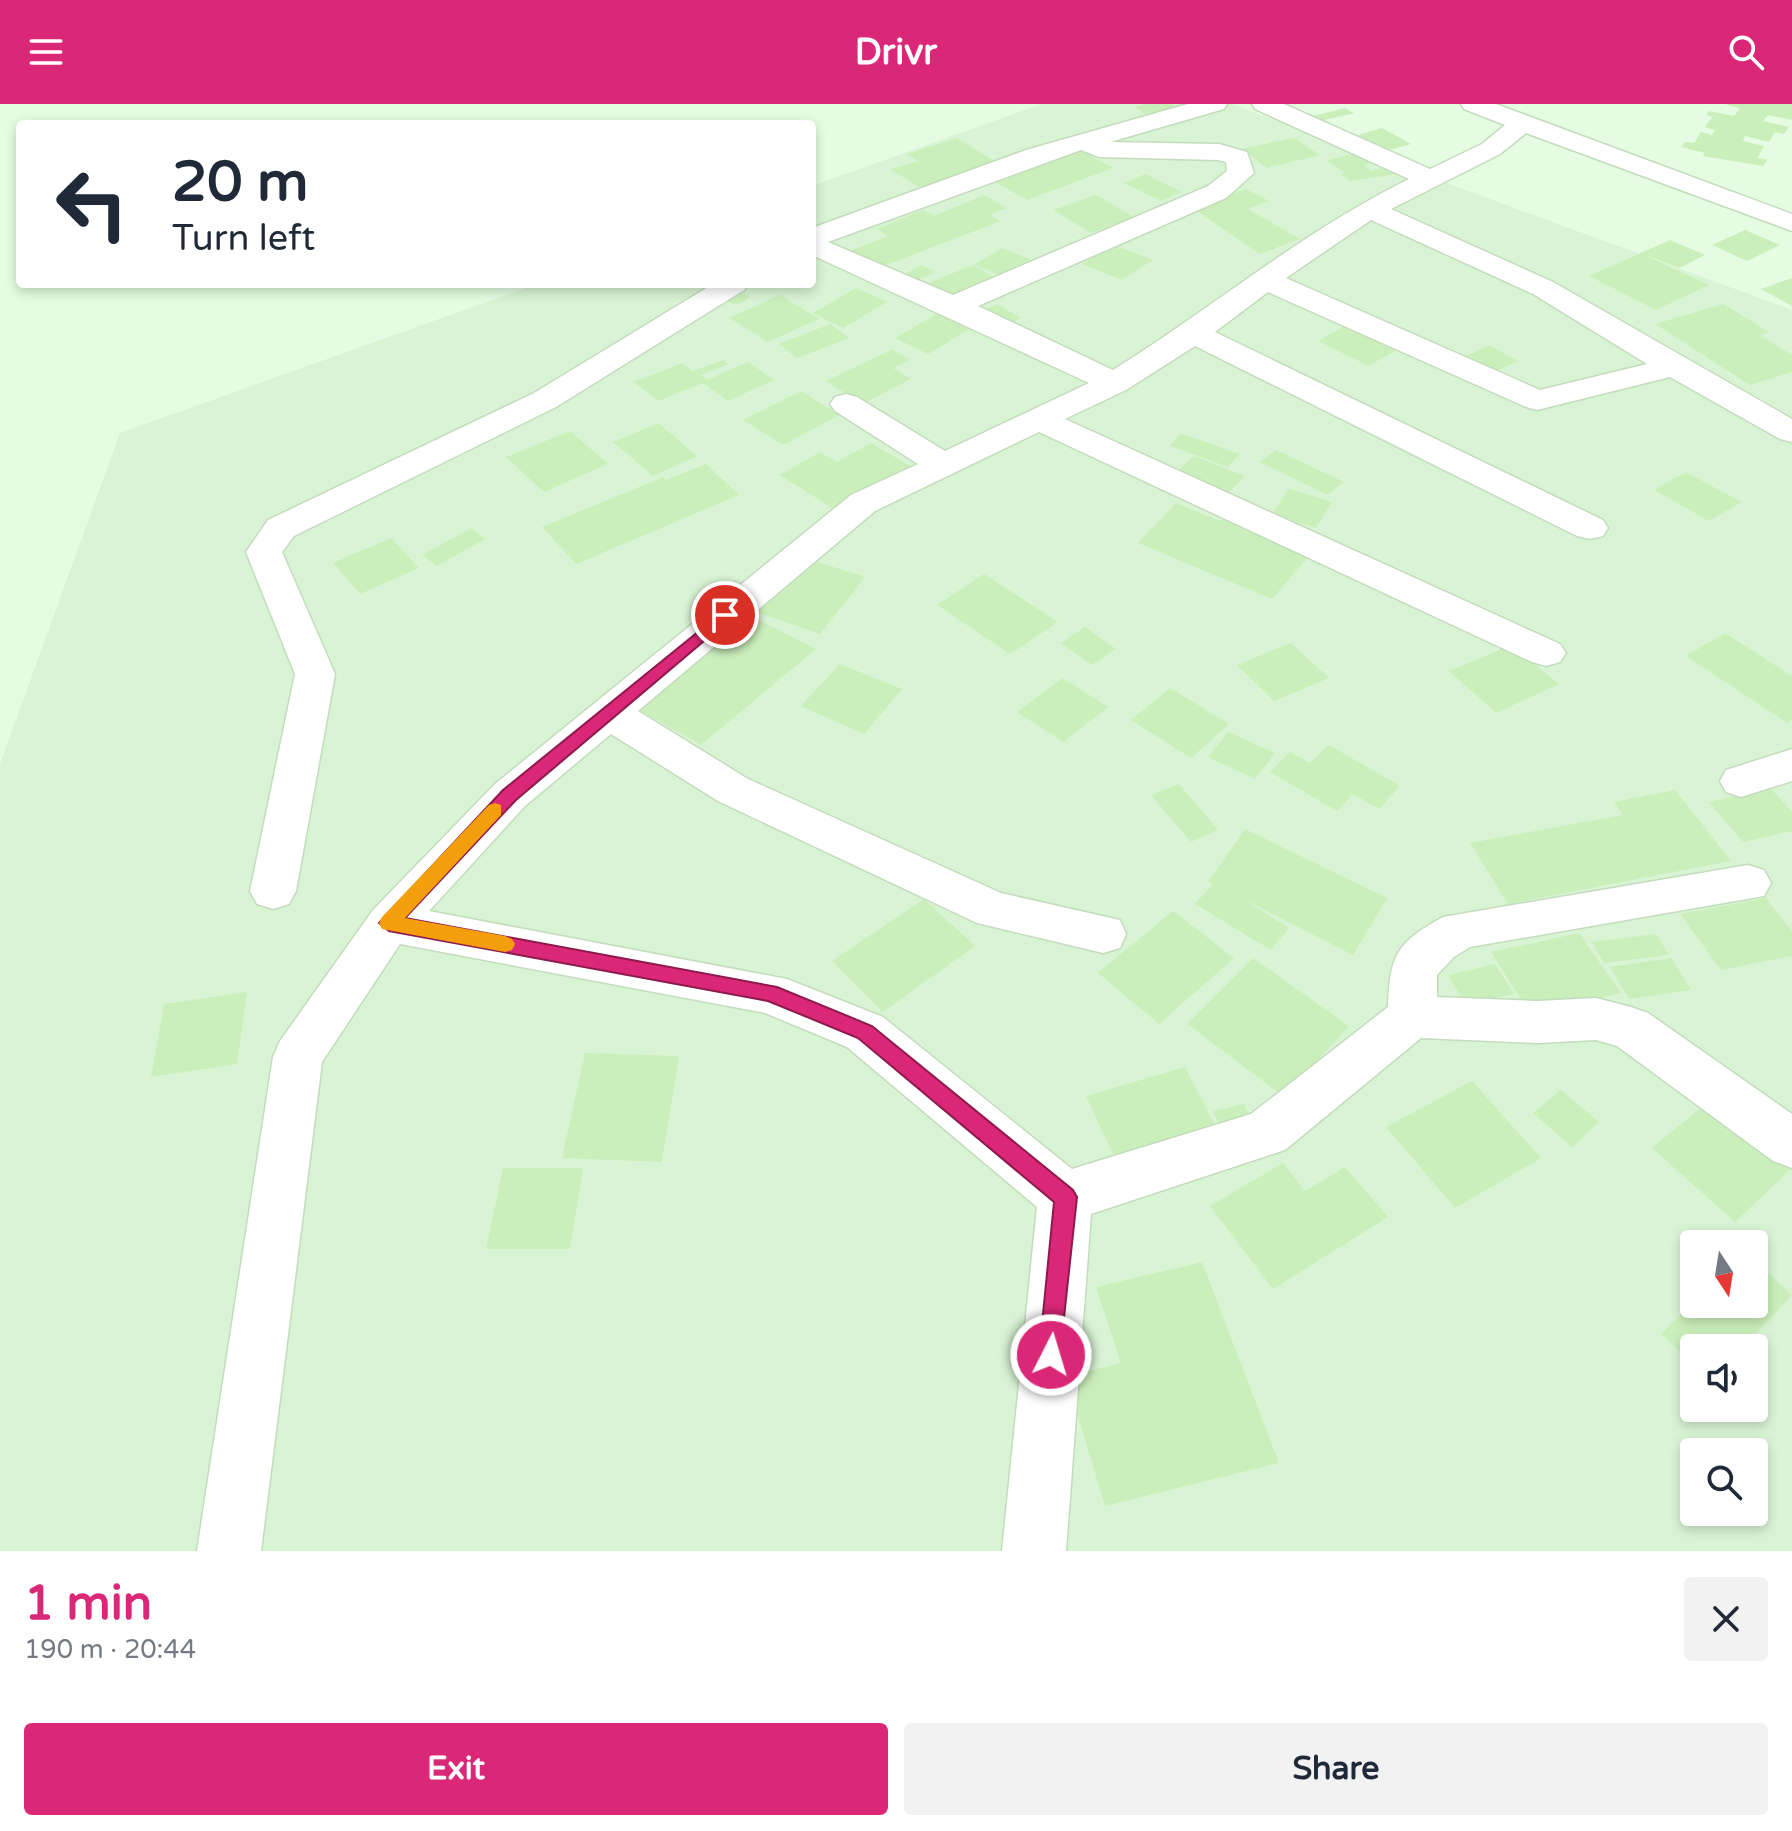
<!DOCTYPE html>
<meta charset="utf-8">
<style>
body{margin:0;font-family:"Varela Round",sans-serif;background:#f2f2f3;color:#1f2937;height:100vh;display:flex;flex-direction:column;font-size:30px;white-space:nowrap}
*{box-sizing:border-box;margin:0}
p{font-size:26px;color:#747a83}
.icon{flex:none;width:44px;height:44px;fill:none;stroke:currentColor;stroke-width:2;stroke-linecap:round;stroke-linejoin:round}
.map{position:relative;height:1447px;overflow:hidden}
.panel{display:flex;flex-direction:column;background:#fff;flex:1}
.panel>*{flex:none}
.hud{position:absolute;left:16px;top:16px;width:800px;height:168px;border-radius:8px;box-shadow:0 4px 12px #0003;background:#fff;color:#1f2937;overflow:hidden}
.needle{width:52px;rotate:168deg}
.controls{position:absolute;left:1680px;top:1126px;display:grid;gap:16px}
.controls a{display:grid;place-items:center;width:88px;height:88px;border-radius:8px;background:#fff;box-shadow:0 4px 12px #0003;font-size:40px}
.pin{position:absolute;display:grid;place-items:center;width:68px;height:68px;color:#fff;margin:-34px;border:4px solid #fff;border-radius:50%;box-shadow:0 2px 8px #0007}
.me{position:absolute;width:88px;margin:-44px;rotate:5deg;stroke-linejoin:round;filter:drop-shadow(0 0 6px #0008)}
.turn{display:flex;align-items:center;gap:28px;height:168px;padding:0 24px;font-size:36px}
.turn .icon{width:104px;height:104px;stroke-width:2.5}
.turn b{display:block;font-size:56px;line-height:68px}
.round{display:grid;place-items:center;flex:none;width:84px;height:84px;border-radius:8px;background:#f2f2f3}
.summary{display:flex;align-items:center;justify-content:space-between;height:136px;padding:0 24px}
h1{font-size:48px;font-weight:700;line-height:60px;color:#db2777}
.button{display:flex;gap:16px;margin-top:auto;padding:16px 24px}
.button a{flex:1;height:92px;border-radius:8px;background:#db2777;color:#fff;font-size:32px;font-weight:700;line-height:92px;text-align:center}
.button a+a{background:#f2f2f3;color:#1f2937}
header{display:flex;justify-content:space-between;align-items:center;height:104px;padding:0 24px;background:#db2777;color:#fff;font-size:36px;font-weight:700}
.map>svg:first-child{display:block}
.residential{fill:#d9f4d4;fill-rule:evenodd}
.building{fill:#cbefbb}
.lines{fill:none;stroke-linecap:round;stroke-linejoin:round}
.minor-casing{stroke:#c3dcbc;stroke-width:3}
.minor{fill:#fff;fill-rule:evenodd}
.route{fill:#db2777;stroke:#8e194d;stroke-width:2}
.slow{fill:#f59e0b}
</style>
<header><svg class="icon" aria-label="menu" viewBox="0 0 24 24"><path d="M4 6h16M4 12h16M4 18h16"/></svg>Drivr<svg class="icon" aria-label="search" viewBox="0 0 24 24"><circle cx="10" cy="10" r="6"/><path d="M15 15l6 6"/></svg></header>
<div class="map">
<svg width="1792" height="1447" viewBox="0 0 1792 1447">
<rect width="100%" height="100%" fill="#e5fbe2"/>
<path class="residential" d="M1042,0H1231L1792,206V1447H0V660L120,329L537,180H812V82ZM1694,1140H1754V1200H1694ZM1694,1244H1754V1304H1694ZM1694,1348H1754V1408H1694Z"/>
<g class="building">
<polygon points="1145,0 1172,0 1181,7 1150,14 1134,2"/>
<polygon points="1725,0 1792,0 1792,16 1768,11 1763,17 1789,23 1784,30 1775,28 1769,38 1745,32 1743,37 1764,42 1758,54 1767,56 1763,62 1703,52 1705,49 1681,43 1685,38 1694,39 1701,28 1712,31 1715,26 1705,23 1712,13 1706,11 1709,7 1734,12 1740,4"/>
<polygon points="1345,4 1354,9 1313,19 1305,14"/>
<polygon points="1382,24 1411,40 1386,47 1358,31"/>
<polygon points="957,34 1001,61 922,86 891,65 918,57 907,50"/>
<polygon points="1294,34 1320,51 1267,64 1241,45"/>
<polygon points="1076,44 1113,64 1027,96 990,75"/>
<polygon points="1359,48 1375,58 1363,61 1372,67 1385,63 1397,70 1351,77 1341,70 1346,69 1326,57"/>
<polygon points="1145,70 1182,88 1161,97 1124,79"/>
<polygon points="1246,85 1269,97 1248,105 1300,135 1260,150 1191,103"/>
<polygon points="984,91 1007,104 990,111 1001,117 878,164 850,147 888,132 876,125 923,106 934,112"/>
<polygon points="1096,91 1134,113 1091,129 1053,106"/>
<polygon points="1745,126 1780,141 1747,157 1712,141"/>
<polygon points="1670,136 1705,151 1679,164 1645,151 1709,181 1656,206 1589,172"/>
<polygon points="1114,141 1153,156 1122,176 1082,160"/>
<polygon points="1002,144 1034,157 1006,174 974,161"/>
<polygon points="922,161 935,168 914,178 901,172"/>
<polygon points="973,161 999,176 954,195 928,179"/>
<polygon points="1792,174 1792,202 1761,185"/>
<polygon points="856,184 887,198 843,224 813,209"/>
<polygon points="738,187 751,193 736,201 723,195"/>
<polygon points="780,191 819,215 768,238 729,214"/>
<polygon points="997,200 1021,214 1005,222 981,207"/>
<polygon points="1723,200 1769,228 1760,231 1792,251 1792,268 1750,281 1655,220"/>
<polygon points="940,208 973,223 928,250 895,234"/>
<polygon points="1350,219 1401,243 1369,262 1318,237"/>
<polygon points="830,220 849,234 797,254 779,240"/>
<polygon points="1489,241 1518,257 1493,269 1464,253"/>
<polygon points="893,245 910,256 893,264 911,275 862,300 826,277"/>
<polygon points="723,256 729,260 702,271 707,276 748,258 774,276 728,297 703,279 658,297 634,278 682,259 693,267"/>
<polygon points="801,287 840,311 783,341 743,316"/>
<polygon points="658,319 697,352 653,372 613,338"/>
<polygon points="570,327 608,360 544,388 506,353"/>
<polygon points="1181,329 1239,350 1228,363 1170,342"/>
<polygon points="871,339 917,366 868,383 832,404 780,371 820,348 837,358"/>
<polygon points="1276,346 1344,378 1327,391 1260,358"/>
<polygon points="1194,352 1245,372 1226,391 1175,369"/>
<polygon points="706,360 739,391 576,460 542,423 663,373 666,376"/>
<polygon points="1686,368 1741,398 1709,417 1654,386"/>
<polygon points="1289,384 1332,398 1316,424 1272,410"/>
<polygon points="1176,399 1220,417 1225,413 1312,448 1272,495 1138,439"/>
<polygon points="471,424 485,435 437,462 422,451"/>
<polygon points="391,434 419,464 360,490 333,459"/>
<polygon points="802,453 865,473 820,530 755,508"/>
<polygon points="984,470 1058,518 1010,550 937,501"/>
<polygon points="752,512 816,545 701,641 638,605"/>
<polygon points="1085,523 1116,545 1092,561 1061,539"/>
<polygon points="1725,529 1792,572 1792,615 1787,619 1686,552"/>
<polygon points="1291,539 1329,574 1274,597 1237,561"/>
<polygon points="1511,541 1559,580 1496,609 1449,567"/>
<polygon points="840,560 902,585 864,630 801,602"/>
<polygon points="1063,574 1108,603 1063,638 1017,608"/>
<polygon points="1170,584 1229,620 1191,654 1131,616"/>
<polygon points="1228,628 1275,649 1255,675 1208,653"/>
<polygon points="1329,641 1400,682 1379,705 1353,690 1337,707 1270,668 1290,648 1310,659"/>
<polygon points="1179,680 1218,726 1191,738 1151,691"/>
<polygon points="1771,685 1792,708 1792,727 1743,738 1709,698"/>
<polygon points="1675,686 1731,757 1508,800 1470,739 1623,711 1614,698"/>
<polygon points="1245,725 1387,794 1353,851 1243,795 1289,824 1271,846 1195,800 1213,780 1208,778"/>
<polygon points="1766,794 1792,828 1792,852 1721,866 1680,810"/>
<polygon points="924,795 975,842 883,908 832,857"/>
<polygon points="1173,807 1234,854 1159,920 1098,869"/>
<polygon points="1579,829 1621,889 1530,910 1491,848"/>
<polygon points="1656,830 1669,851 1604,859 1592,838"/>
<polygon points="1253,854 1349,922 1284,993 1187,920"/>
<polygon points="1671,854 1691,886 1629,895 1610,863"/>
<polygon points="1495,860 1514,890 1466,901 1448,871"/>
<polygon points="247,888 237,960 151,973 164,900"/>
<polygon points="585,949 679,952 662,1058 562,1054"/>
<polygon points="1185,963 1219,1029 1118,1061 1086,992"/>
<polygon points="1472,977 1541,1054 1455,1104 1386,1023"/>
<polygon points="1561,986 1599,1018 1572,1043 1533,1009"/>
<polygon points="1710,996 1792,1064 1735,1118 1652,1044"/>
<polygon points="1244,1000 1254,1021 1222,1028 1213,1007"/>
<polygon points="1283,1059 1305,1087 1345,1063 1388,1113 1273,1185 1210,1102"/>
<polygon points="503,1064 583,1064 570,1145 486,1145"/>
<polygon points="1754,1156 1792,1191 1742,1244 1694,1244 1694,1260 1661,1230 1694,1197 1754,1200"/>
<polygon points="1202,1158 1279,1359 1105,1402 1066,1273 1121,1259 1096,1183"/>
</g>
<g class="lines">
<defs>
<g id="minor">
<path d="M1188,0H1227L1224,5L1110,38L1219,40L1247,48L1254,69L1226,94L978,202L1113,266C1213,204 1303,127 1409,75L1255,5L1252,0H1284L1430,65L1482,40L1505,21L1464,5L1461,0H1496L1792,110V127L1526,29L1500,50L1391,105L1553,178L1792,315V338L1780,335L1670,273L1537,306L1526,303L1268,188L1215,228L1603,416L1608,424L1603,432L1590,435L1577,432L1195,242L1126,286L1065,315L1560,540L1566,549L1560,558L1546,562L1532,558L1039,328L875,407L638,607L748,675L1001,789L1120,816L1126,830L1120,844L1103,849L977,819L718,697L611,630L525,702L429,807L787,875L883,913L1072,1065L1251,1010L1388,903C1390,851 1396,839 1443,813L1748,761L1764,766L1771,779L1764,792L1470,843L1454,853L1437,871V893L1538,897L1596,894L1631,903L1648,909L1792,1010V1064L1773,1057L1617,942L1596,936L1538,939L1421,934L1285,1046L1091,1110L1066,1447H1002L1037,1103L847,943L765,909L400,840L322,958L261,1447H197L273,953L280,937L373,806L495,680L851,391L918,360L835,307L830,300L835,293L846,290L857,293L945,347L1089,279L812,151V124L1026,46ZM1081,46L1099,53L1218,56L1226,58L1227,67L1208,82L953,191L828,138ZM1371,116L1533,190L1647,260L1540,286L1286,174Z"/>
<polygon points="713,180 749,180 744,186 556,303 294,432 282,448 335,570 296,787 289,800 273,805 257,800 250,787 295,570 246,448 268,416 534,289"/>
<polygon points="1792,645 1792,677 1741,693 1726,688 1720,677 1726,666"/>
</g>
</defs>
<use href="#minor" class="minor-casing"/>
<use href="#minor" class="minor"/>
</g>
<polygon class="route" points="725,506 733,511 730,515 516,696 405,814 777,883 872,922 1073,1086 1077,1093 1059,1260 1051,1263 1042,1260 1039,1251 1054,1098 858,934 768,897 389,827 379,819 503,686"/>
<polygon class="slow" points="495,699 501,701 501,711 405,814 505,832 512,835 515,840 512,846 505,848 382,825 379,819 382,813 489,701"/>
</svg>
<div class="controls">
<a><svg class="needle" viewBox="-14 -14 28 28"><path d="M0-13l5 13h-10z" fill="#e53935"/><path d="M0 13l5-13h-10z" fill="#747a83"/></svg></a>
<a><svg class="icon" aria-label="sound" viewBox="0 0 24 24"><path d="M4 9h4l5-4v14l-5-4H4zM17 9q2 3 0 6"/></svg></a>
<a><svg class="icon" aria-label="search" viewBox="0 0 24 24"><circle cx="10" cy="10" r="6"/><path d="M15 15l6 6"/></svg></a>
</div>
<div class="pin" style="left:725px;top:511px;background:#d93025"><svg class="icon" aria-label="arrive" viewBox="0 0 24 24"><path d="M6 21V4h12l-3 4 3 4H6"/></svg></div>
<svg class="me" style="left:1051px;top:1251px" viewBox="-20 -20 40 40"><circle r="17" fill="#db2777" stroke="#fff" stroke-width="3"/><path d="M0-11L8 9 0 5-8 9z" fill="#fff"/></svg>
<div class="hud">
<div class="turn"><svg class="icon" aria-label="left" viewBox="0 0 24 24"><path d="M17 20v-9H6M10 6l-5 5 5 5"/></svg><div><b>20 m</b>Turn left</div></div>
</div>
</div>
<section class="panel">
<div class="summary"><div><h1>1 min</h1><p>190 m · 20:44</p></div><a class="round"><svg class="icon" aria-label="close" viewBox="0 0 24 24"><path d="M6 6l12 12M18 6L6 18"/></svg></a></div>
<div class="button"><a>Exit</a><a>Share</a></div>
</section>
